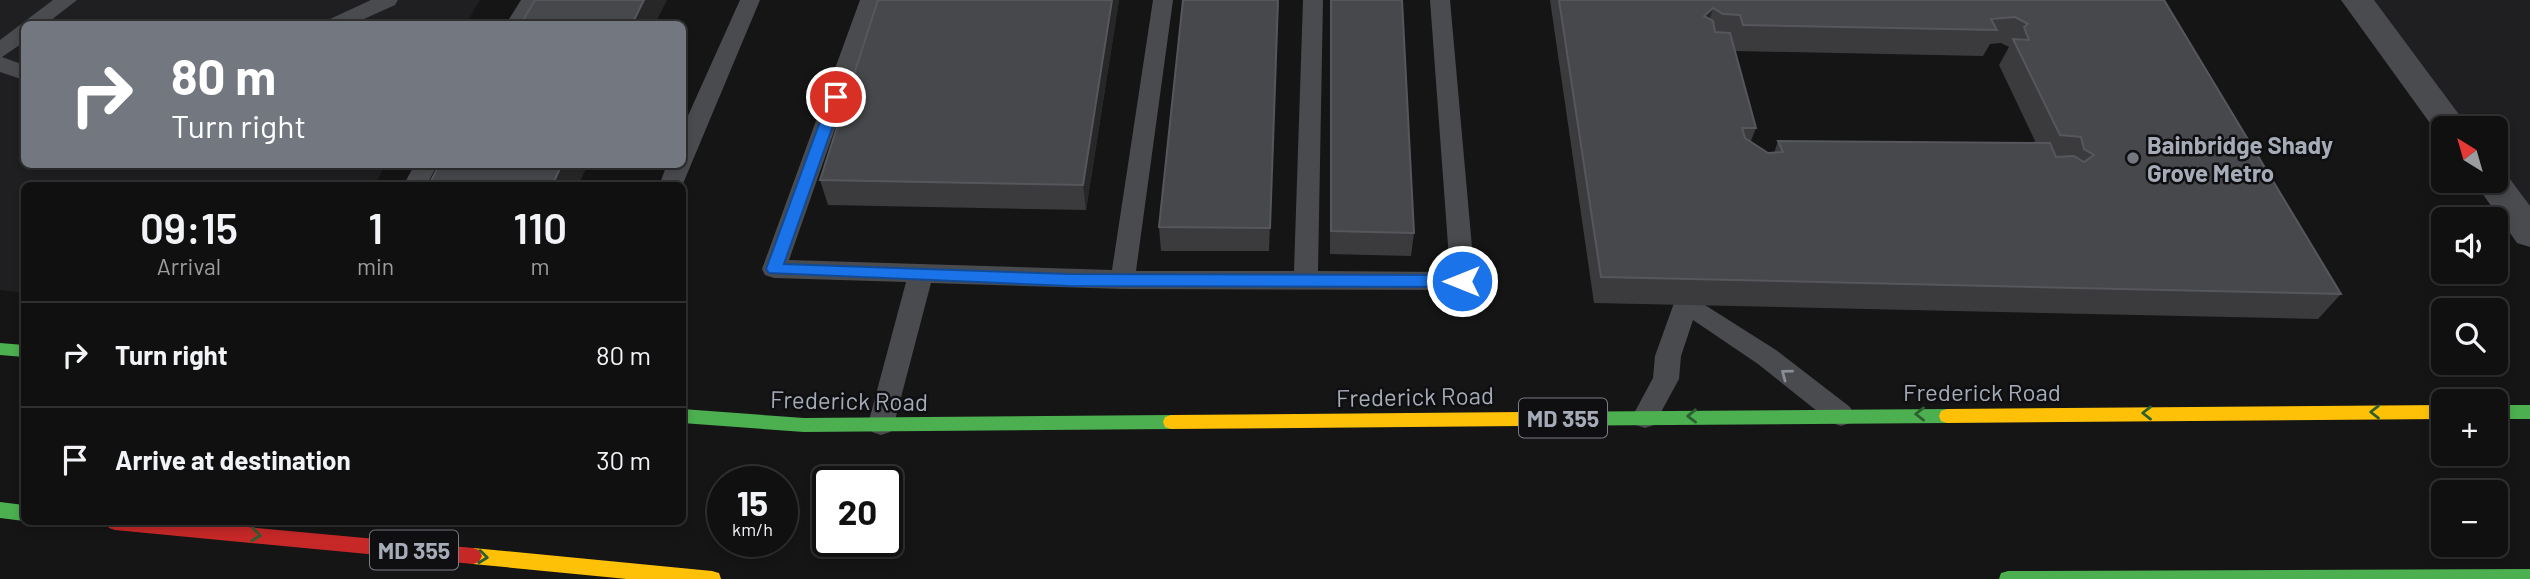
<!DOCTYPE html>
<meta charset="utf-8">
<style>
body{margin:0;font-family:Barlow,sans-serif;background:#191919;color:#f1f3f6;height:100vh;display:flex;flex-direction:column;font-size:26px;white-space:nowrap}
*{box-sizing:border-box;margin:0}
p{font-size:23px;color:#9c9d9f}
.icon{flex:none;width:38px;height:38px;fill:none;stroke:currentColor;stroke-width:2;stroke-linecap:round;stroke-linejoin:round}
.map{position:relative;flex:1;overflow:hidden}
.sheet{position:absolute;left:21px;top:182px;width:665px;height:343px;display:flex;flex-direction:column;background:#101010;border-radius:10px;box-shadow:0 4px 10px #0003,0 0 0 2px #303030}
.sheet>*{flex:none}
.top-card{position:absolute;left:21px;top:21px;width:665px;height:147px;border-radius:10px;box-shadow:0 4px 10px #0003,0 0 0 2px #303030;background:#73777f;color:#fff;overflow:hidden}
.needle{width:46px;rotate:323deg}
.fabs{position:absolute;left:2431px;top:116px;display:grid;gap:14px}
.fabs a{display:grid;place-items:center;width:77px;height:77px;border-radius:10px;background:#101010;box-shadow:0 4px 10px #0003,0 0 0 2px #303030;font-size:35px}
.speed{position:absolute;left:707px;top:466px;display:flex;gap:14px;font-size:35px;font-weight:700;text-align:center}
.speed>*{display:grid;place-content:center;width:91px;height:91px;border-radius:50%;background:#101010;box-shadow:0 4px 10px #0003,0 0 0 2px #303030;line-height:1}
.speed small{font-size:18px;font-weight:400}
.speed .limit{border:4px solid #111;border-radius:10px;background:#fff;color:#111}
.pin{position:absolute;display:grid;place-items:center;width:60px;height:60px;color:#fff;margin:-30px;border:4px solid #fff;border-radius:50%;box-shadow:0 2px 7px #0007}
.me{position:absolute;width:77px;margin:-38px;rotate:270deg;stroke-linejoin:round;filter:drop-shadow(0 0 5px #0008)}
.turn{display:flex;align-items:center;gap:24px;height:147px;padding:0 35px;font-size:32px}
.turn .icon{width:91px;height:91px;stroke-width:2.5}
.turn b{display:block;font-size:49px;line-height:60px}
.eta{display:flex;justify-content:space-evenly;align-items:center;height:119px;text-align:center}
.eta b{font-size:42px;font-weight:600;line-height:49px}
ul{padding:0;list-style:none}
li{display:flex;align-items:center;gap:21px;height:105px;padding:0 35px;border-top:2px solid #303030}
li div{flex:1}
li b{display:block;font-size:26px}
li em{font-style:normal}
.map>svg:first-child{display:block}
.built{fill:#1f1f22}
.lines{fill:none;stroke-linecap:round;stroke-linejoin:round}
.lane{fill:#494b4e;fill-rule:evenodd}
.street{fill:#494b4e;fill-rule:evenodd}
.fast{fill:#4caf50;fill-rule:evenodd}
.slow{fill:#ffc107;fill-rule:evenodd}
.jam{fill:#c62828;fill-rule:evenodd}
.wall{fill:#3b3b3e;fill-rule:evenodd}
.shaded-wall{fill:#272728}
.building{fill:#46484b;stroke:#55575c;stroke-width:2;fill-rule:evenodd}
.oneway{stroke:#898f98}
.oneway2{stroke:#2e5f30}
.route{fill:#1a73e8;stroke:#114b97;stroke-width:2}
.poi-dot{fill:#73777f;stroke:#0f0f11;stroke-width:2.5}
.labels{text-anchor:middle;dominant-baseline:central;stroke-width:5;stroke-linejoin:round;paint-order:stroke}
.shield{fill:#0f0f11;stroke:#787d86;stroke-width:2}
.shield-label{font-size:23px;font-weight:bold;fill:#a5acb8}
.poi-label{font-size:24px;font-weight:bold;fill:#a5acb8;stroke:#0f0f11;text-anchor:start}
.street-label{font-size:24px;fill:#a5acb8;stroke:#0f0f11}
</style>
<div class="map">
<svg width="2530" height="579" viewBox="0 0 2530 579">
<rect width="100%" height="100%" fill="#151515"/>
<g class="built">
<polygon points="0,0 480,0 466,24 24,24 24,164 386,165 374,185 24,186 24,293 0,290"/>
<polygon points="2357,0 2530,0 2530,233 2496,180 2496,128 2452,128"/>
</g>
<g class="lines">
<g class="lane">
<polygon points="53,0 77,0 46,24 24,24 24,42 2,57 24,65 24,80 0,72 0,40"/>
<polygon points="371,0 398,0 395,5 353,24 327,24 330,19"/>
<polygon points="521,0 541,0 526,24 506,24"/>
<polygon points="740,0 760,0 682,186 659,186 667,164 682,164 682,129"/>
<polygon points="860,0 880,0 789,260 1112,270 1153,0 1173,0 1136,271 1294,271 1303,0 1323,0 1318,271 1450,272 1430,0 1450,0 1475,281 1472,288 1463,290 1123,289 931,283 894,424 890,432 881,435 872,432 868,424 906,282 774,278 765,275 762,269"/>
<polygon points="415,164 438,164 426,186 403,186"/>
<polygon points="1686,293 1776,350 1850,407 1854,415 1850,423 1841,426 1832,423 1758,364 1693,320 1681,356 1679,379 1654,425 1645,428 1636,425 1632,417 1653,378 1655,356 1674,303 1677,296"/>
</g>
<g class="street">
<polygon points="2341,0 2374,0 2469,128 2443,128 2443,137 2440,137"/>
<polygon points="2496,168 2504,171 2530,206 2530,247 2517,243 2473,180 2496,180"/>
</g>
<g class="fast">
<polygon points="0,343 24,345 24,357 0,355"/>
<rect x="2496" y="405" width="34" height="14"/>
<polygon points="682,409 804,418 1171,415 1177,417 1179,422 1177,427 1171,429 804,432 682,423"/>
<polygon points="1947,409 1953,411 1955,416 1953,421 1947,423 1522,426 1516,424 1514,419 1516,414 1522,412"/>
<polygon points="0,502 24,505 24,521 0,518"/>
<polygon points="2530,569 2530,579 1999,579 2001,573 2008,571"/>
</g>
<g class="slow">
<polygon points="2443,405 2443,419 1947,423 1941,421 1939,416 1941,411 1947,409"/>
<polygon points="1522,412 1528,414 1530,419 1528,424 1522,426 1171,429 1165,427 1163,422 1165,417 1171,415"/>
<polygon points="473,548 712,571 719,573 721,579 627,579 473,564 467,562 464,556 467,550"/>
</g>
<polygon class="jam" points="106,522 193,522 473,548 479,550 482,556 479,562 473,564 115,530 109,528"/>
</g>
<g class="wall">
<polygon points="1119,0 1086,210 828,205 820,180"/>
<polygon points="1278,0 1269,251 1161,251 1159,227"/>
<polygon points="1330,0 1402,0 1414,233 1411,256 1330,254"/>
<path d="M1550,0H2164L2341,294L2318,319L1594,303ZM2001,43L2009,47L1999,65L2036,143L1778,141L1774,153H1768L1751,141L1756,128L1735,51L1983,56L1990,44Z"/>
</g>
<g class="shaded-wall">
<polygon points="644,0 667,0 655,24 632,24"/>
<polygon points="1112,0 1119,0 1086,210 1083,185"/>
<polygon points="1713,8 1705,35 1704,16"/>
<polygon points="562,164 588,164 578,186 552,186"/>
</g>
<g class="building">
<polygon points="535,0 644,0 632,24 521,24"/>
<polygon points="878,0 1112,0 1083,185 820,180"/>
<polygon points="1183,0 1278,0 1270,228 1159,227"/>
<polygon points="1331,0 1402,0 1414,233 1331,231"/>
<path d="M1559,0H2164L2341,294L1601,277ZM1713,8L1723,14L1740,15L1743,25L1997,30L1991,19L2015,17L2028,24L2024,27L2029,40L2013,39L2060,135L2081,137L2084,149L2094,155L2084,162L2074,156L2056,157L2050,143L1778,141L1783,152L1768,153L1745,138L1742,128H1756L1730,33L1715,32L1713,21L1704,16Z"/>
<polygon points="440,164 562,164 552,186 428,186"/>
</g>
<defs><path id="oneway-chevron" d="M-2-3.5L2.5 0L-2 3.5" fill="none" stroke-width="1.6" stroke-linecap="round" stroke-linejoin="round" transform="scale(1.75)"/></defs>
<use class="oneway" href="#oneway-chevron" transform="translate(1786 374) rotate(-143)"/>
<g class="oneway2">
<use href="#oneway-chevron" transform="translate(2375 412) rotate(180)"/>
<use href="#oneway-chevron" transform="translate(2147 413) rotate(180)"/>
<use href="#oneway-chevron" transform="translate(1920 414) rotate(180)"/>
<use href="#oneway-chevron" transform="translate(1692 416) rotate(179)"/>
<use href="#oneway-chevron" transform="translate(256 535) rotate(6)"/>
<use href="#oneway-chevron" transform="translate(483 557) rotate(6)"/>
</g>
<polygon class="route" points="836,92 843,97 784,264 1069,274 1462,275 1470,281 1462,287 1069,286 769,273 766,269 829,97"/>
<circle class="poi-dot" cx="2133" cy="158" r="7"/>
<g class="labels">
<g class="shield">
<rect x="1519" y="398.5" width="88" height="39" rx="5"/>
<rect x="370" y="530.5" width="88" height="39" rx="5"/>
</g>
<g class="shield-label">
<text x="1563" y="418">MD 355</text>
<text x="414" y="550">MD 355</text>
</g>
<g class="poi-label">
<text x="2147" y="144">Bainbridge Shady<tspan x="2147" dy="28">Grove Metro</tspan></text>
</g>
<g class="street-label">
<text x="1982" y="391">Frederick Road</text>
<text transform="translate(1415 396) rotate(-1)">Frederick Road</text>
<text transform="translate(849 400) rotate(1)">Frederick Road</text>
</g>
</g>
</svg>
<div class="fabs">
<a><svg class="needle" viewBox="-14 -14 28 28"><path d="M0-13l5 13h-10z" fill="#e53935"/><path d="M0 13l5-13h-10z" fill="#9c9d9f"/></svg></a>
<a><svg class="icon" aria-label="sound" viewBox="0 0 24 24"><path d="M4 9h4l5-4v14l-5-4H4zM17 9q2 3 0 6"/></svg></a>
<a><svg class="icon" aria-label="search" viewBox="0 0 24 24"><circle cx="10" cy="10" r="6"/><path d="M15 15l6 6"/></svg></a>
<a>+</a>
<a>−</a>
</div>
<div class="speed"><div>15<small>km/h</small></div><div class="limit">20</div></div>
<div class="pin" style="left:836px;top:97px;background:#d93025"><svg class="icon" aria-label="arrive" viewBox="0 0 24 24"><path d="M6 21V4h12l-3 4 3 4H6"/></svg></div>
<svg class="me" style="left:1462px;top:281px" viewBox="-20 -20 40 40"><circle r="17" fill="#1a73e8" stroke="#fff" stroke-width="3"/><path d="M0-11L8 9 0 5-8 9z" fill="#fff"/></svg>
<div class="top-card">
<div class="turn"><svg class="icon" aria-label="right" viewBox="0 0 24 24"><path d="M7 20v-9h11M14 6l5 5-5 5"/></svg><div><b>80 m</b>Turn right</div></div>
</div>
<section class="sheet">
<div class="eta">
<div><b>09:15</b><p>Arrival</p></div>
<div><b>1</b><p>min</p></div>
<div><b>110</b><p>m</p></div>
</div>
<ul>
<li><svg class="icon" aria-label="right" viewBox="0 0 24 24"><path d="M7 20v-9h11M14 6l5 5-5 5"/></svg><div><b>Turn right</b></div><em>80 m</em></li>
<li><svg class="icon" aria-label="arrive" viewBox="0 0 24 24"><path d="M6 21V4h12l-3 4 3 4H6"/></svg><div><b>Arrive at destination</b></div><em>30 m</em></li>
</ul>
</section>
</div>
